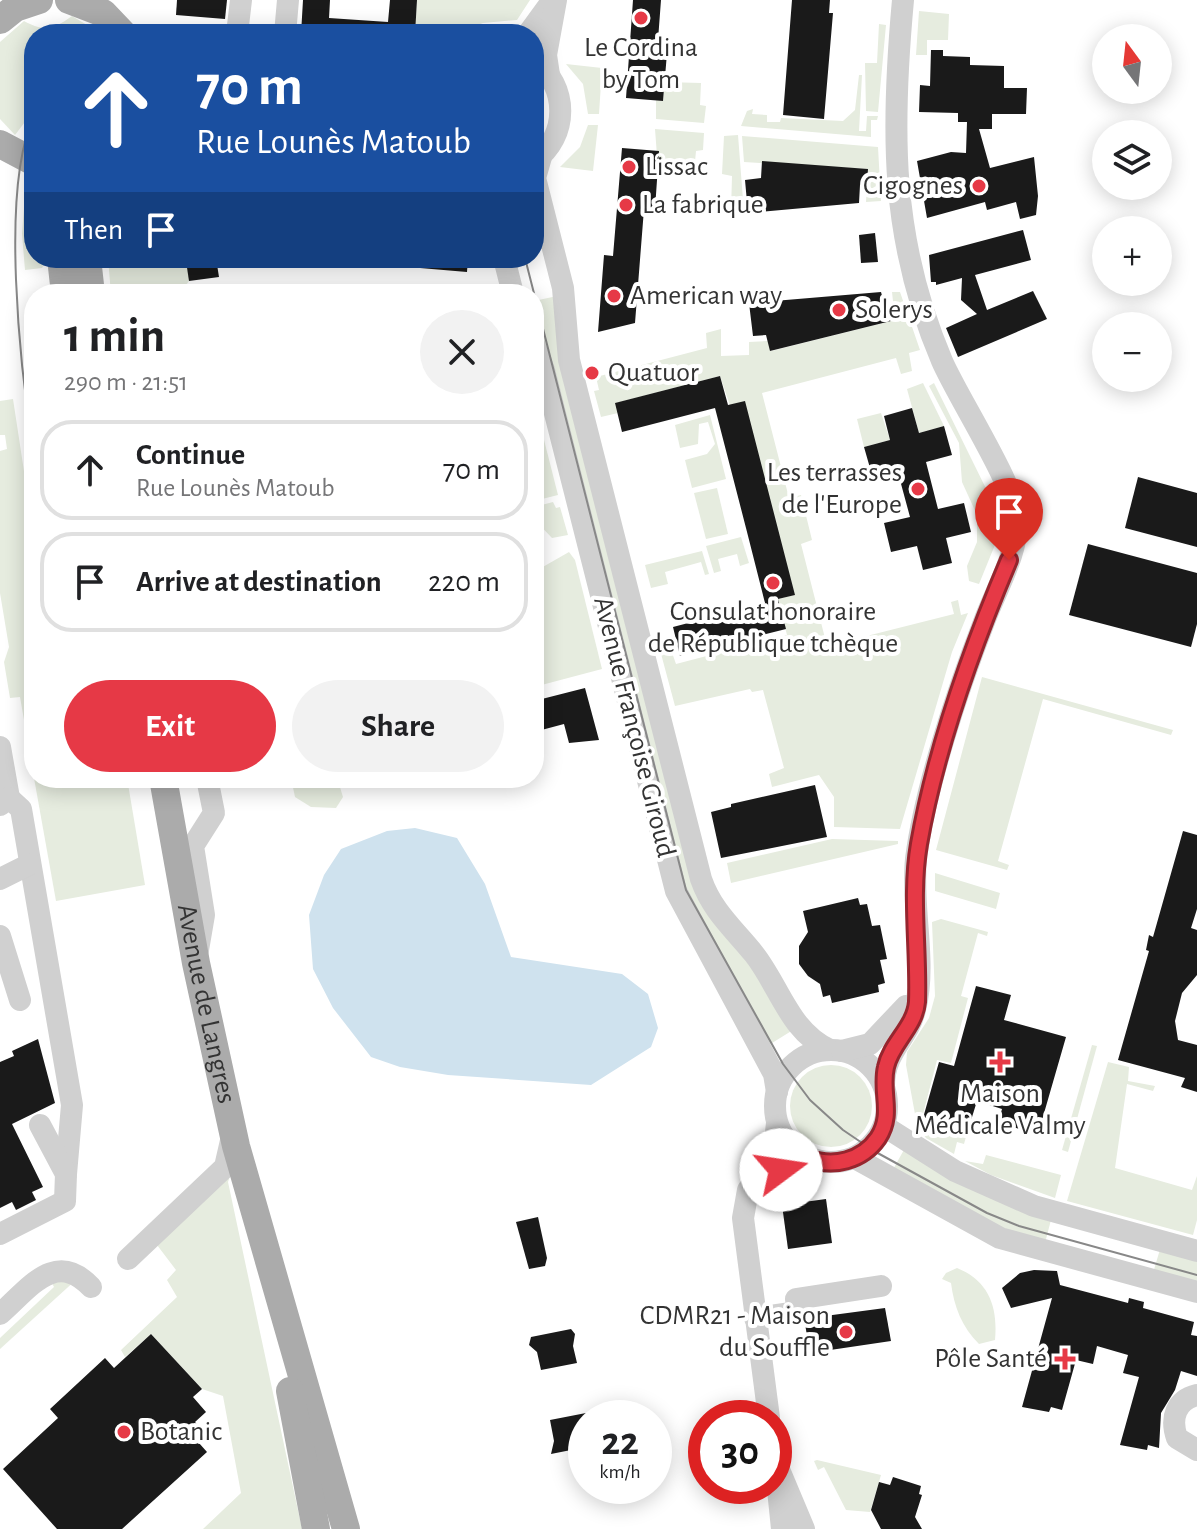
<!DOCTYPE html>
<meta charset="utf-8">
<style>
body{margin:0;font-family:"Alegreya Sans",sans-serif;background:#f2f2f2;color:#202124;height:100vh;display:flex;flex-direction:column;font-size:30px;white-space:nowrap}
*{box-sizing:border-box;margin:0}
p{font-size:26px;color:#757577}
.icon{flex:none;width:44px;height:44px;fill:none;stroke:currentColor;stroke-width:2;stroke-linecap:round;stroke-linejoin:round}
.map{position:relative;flex:1;overflow:hidden}
.details{position:absolute;left:24px;top:284px;width:520px;height:504px;display:flex;flex-direction:column;background:#fff;border-radius:32px;box-shadow:0 4px 20px #0003}
.details>*{flex:none}
.banner{position:absolute;left:24px;top:24px;width:520px;height:244px;border-radius:32px;box-shadow:0 4px 20px #0003;background:#1a4fa0;color:#fff;overflow:hidden}
.needle{width:52px;rotate:345deg}
.controls{position:absolute;left:1092px;top:24px;display:grid;gap:16px}
.controls a{display:grid;place-items:center;width:80px;height:80px;border-radius:50%;background:#fff;box-shadow:0 4px 20px #0003;font-size:40px}
.speed{position:absolute;left:568px;top:1400px;display:flex;gap:16px;font-size:40px;font-weight:700;text-align:center}
.speed>*{display:grid;place-content:center;width:104px;height:104px;border-radius:50%;background:#fff;box-shadow:0 4px 20px #0003;line-height:1}
.speed small{font-size:20px;font-weight:400}
.speed .limit{border:12px solid #d22;background:#fff;color:#111}
.pin{position:absolute;display:grid;place-items:center;width:68px;height:68px;color:#fff;margin:-82px -34px;border-radius:50% 50% 50% 0;rotate:-45deg;box-shadow:0 0 8px #0007}
.pin .icon{rotate:45deg}
.me{position:absolute;width:88px;margin:-44px;rotate:76deg;stroke-linejoin:round;filter:drop-shadow(0 0 6px #0008)}
.turn{display:flex;align-items:center;gap:28px;height:168px;padding:0 40px;font-size:36px}
.turn .icon{width:104px;height:104px;stroke-width:2.5}
.turn b{display:block;font-size:56px;line-height:68px}
.then{display:flex;align-items:center;height:76px;padding:0 40px;background:#0003;gap:16px;font-size:30px}
.round{display:grid;place-items:center;flex:none;width:84px;height:84px;border-radius:42px;background:#f2f2f2}
.headline{display:flex;align-items:center;justify-content:space-between;height:136px;padding:0 40px}
h1{font-size:48px;font-weight:700;line-height:60px}
.action{display:flex;gap:16px;margin-top:auto;padding:16px 40px}
.action a{flex:1;height:92px;border-radius:48px;background:#e63946;color:#fff;font-size:32px;font-weight:700;line-height:92px;text-align:center}
.action a+a{background:#f2f2f2;color:#202124}
ul{padding:0;list-style:none}
li{display:flex;align-items:center;gap:24px;height:100px;margin:0 16px 12px;padding:0 24px;border:4px solid #e0e0e0;border-radius:32px}
li div{flex:1}
li b{display:block;font-size:30px}
li em{font-style:normal}
.map>svg:first-child{display:block}
.green{fill:#e6ecdf}
.water{fill:#cfe2ee}
.building{fill:#1a1a1a}
.lines{fill:none;stroke-linecap:round;stroke-linejoin:round}
.minor{stroke:#d0d0d0;stroke-width:22}
.major{stroke:#ababab;stroke-width:28}
.tram{stroke:#888;stroke-width:2}
.route-casing{stroke:#96252e;stroke-width:20}
.route{stroke:#e63946;stroke-width:14}
.poi-dot{fill:#e63946;stroke:#fff;stroke-width:3}
.labels{text-anchor:middle;dominant-baseline:central;stroke-width:8;stroke-linejoin:round;paint-order:stroke}
.poi-label{font-size:28px;fill:#333;stroke:#fff;text-anchor:start}
.street-label{font-size:28px;fill:#333;stroke:#fff}
</style>
<div class="map">
<svg width="1197" height="1529" viewBox="0 0 1197 1529">
<rect width="100%" height="100%" fill="#fff"/>
<g class="green">
<polygon points="417,0 530,0 517,20 483,23 453,34 415,34"/>
<polygon points="919,11 949,14 948,40 927,40 927,55 916,55"/>
<path d="M72,16L102,34H34V110L15,135L0,119V42L24,21C44,32 53,30 72,16Z"/>
<polygon points="879,24 886,25 878,112 866,111 865,63 877,63"/>
<polygon points="566,64 602,68 599,114 588,114 583,84"/>
<polygon points="859,75 862,75 859,131 866,131 867,116 878,116 877,120 871,120 871,137 741,126 747,111 753,109 752,114 767,115 767,122 780,122 781,118 843,121 855,110"/>
<polygon points="665,82 701,83 700,105 706,106 704,123 656,119 656,100 663,101"/>
<polygon points="588,125 598,125 593,171 560,167 580,147"/>
<polygon points="655,129 704,133 703,150 696,151 694,172 658,169"/>
<polygon points="738,135 744,213 731,211 732,176 722,174 724,136"/>
<polygon points="742,136 878,147 881,201 866,202 868,169 744,162"/>
<polygon points="26,181 34,193 34,258 45,258 45,263 42,268 25,270 22,234"/>
<polygon points="108,258 190,258 189,281 179,294 111,294"/>
<polygon points="892,292 900,292 920,350 909,353 912,371 901,374 896,358 762,393 789,498 801,495 812,540 801,544 827,646 954,614 951,602 958,600 961,615 968,613 952,652 900,829 834,827 834,797 819,775 772,787 769,774 784,768 763,690 752,692 750,689 675,706 660,650 670,647 676,664 787,635 778,599 794,595 720,376 616,403 618,413 601,417 594,391 599,390 596,377 707,348 706,333 721,329 721,356 749,355 749,342 768,341 771,351 895,320"/>
<polygon points="557,296 692,867 793,1030 764,1048 691,912 543,352 534,330 534,301"/>
<polygon points="923,383 944,426 919,433 907,389"/>
<polygon points="934,383 1000,517 999,535 979,584 969,581 967,566 977,542 977,515 962,482 959,443 929,386"/>
<polygon points="13,399 34,537 34,777 20,697 10,698 4,662 9,647 0,593 0,451 7,449 5,435 0,435 0,401"/>
<polygon points="881,413 890,440 864,447 857,419"/>
<polygon points="710,415 726,479 692,488 685,460 707,454 715,444 708,422 699,424 698,444 680,448 675,425"/>
<polygon points="541,428 558,495 534,501 534,430"/>
<polygon points="717,488 728,534 706,539 694,493"/>
<polygon points="553,502 556,508 560,507 568,535 552,538 534,519 534,507"/>
<polygon points="741,537 749,563 740,566 737,554 718,559 721,571 714,573 706,546"/>
<polygon points="702,551 709,574 705,575 701,562 665,572 668,584 651,588 645,565"/>
<polygon points="569,552 575,560 602,669 534,687 534,572"/>
<polygon points="982,677 1173,730 1171,735 1043,699 998,861 1009,865 1007,870 936,850"/>
<polygon points="34,778 127,778 145,885 56,901"/>
<polygon points="291,778 332,778 339,784 343,797 336,808 311,807 295,797"/>
<polygon points="832,839 898,841 898,844 731,883 727,863"/>
<polygon points="935,873 1000,893 996,909 935,891"/>
<polygon points="941,919 988,932 987,936 978,933 961,996 968,998 951,1063 937,1060 922,1118 967,1133 964,1144 957,1142 954,1154 926,1138 917,1125 906,1065 907,1052 929,1018 935,996 932,922"/>
<polygon points="1092,1045 1097,1046 1068,1152 1062,1150"/>
<polygon points="1108,1062 1129,1067 1128,1081 1155,1086 1153,1091 1127,1084 1115,1168 1192,1190 1197,1176 1197,1220 1193,1235 1067,1201"/>
<circle cx="831" cy="1106" r="41"/>
<polygon points="905,1148 1052,1216 1045,1243 1012,1233 891,1173"/>
<polygon points="986,1155 1061,1175 1055,1198 991,1175 965,1161 983,1164"/>
<polygon points="230,1176 228,1182 302,1529 203,1529 241,1493 223,1396 202,1389 151,1334 125,1357 121,1350 177,1297 167,1280 176,1270 157,1245"/>
<polygon points="1161,1246 1197,1256 1197,1285 1153,1273"/>
<path d="M957,1268C989,1281 998,1307 995,1340L979,1344C962,1327 954,1307 951,1283L942,1279L946,1273Z"/>
<polygon points="49,1277 78,1278 0,1349 0,1338 54,1287"/>
<polygon points="817,1460 881,1475 870,1512 846,1510 824,1467 818,1470 814,1461"/>
</g>
<polygon class="water" points="415,828 457,838 485,884 511,957 622,974 648,994 658,1028 651,1047 591,1085 448,1075 400,1067 371,1057 333,1008 313,969 309,915 324,875 341,849 387,831"/>
<g class="building">
<polygon points="177,0 227,0 225,19 176,15"/>
<polygon points="303,0 330,0 329,18 388,22 390,0 417,0 415,34 301,34"/>
<polygon points="633,0 661,0 658,40 668,41 663,101 626,98"/>
<polygon points="792,0 830,0 829,13 833,13 824,119 783,115"/>
<polygon points="931,50 943,50 943,56 970,57 970,65 1004,66 1004,88 1027,88 1026,114 992,114 992,129 979,129 990,168 1034,157 1038,196 1036,215 1020,219 1016,202 987,210 985,202 927,218 917,161 951,152 966,153 967,122 958,122 958,113 919,112 920,85 930,86"/>
<polygon points="622,148 659,151 655,209 644,209 635,323 598,332 604,255 613,256"/>
<polygon points="762,161 868,169 867,185 860,185 859,203 748,213 745,180 761,178"/>
<polygon points="1023,230 1031,260 975,275 987,310 1033,291 1047,319 958,357 946,328 977,314 961,300 962,278 936,285 936,282 931,282 929,255"/>
<polygon points="875,233 878,262 861,263 859,235"/>
<polygon points="190,258 216,258 219,277 189,281 186,261"/>
<polygon points="420,258 468,258 467,272 420,268"/>
<polygon points="881,292 885,306 891,304 895,320 770,351 766,335 753,336 749,303"/>
<polygon points="720,376 728,405 745,401 795,595 778,599 786,629 680,656 673,627 765,603 746,528 715,408 622,432 615,403"/>
<polygon points="912,408 919,433 944,426 952,455 926,462 938,509 964,503 971,532 946,538 952,563 923,570 917,546 891,552 884,523 910,517 897,469 872,475 864,447 890,440 884,416"/>
<polygon points="1138,477 1197,493 1197,547 1125,528"/>
<polygon points="1088,544 1197,573 1197,624 1191,647 1069,615"/>
<polygon points="585,688 599,740 569,743 564,724 534,732 534,701"/>
<polygon points="815,785 827,837 721,858 711,812 731,807 731,804"/>
<polygon points="1183,831 1197,835 1197,909 1191,928 1197,930 1197,975 1182,993 1175,1021 1178,1040 1197,1045 1197,1092 1181,1087 1185,1078 1118,1060 1149,951 1146,950 1149,935 1153,937"/>
<polygon points="858,898 860,905 867,904 872,926 880,925 887,959 880,960 885,983 878,985 879,992 832,1003 830,995 823,997 820,984 808,976 799,964 799,946 808,932 803,911"/>
<polygon points="976,986 1011,995 1004,1020 1066,1037 1038,1134 998,1123 1002,1109 977,1101 968,1130 923,1118 939,1062 954,1066"/>
<polygon points="38,1039 55,1103 12,1124 43,1187 32,1192 36,1200 16,1210 12,1202 0,1208 0,1062 14,1056 12,1051"/>
<polygon points="826,1199 832,1243 788,1249 782,1205"/>
<polygon points="538,1217 547,1258 545,1266 529,1269 516,1222"/>
<polygon points="1034,1270 1057,1271 1060,1285 1128,1303 1129,1298 1144,1302 1143,1308 1194,1322 1191,1335 1197,1336 1197,1376 1181,1371 1175,1390 1161,1413 1159,1448 1148,1445 1147,1450 1120,1445 1139,1377 1123,1373 1128,1355 1097,1346 1093,1364 1076,1360 1062,1410 1051,1407 1049,1412 1022,1407 1052,1298 1011,1308 1002,1288 1020,1273"/>
<polygon points="885,1308 891,1341 810,1353 805,1324 810,1318"/>
<polygon points="571,1329 575,1334 573,1346 577,1363 541,1370 537,1352 529,1345 531,1337"/>
<polygon points="151,1334 202,1389 193,1397 206,1412 195,1422 207,1435 199,1443 207,1452 122,1529 57,1529 3,1469 58,1418 50,1409 105,1358 114,1368"/>
<polygon points="586,1413 586,1447 551,1454 554,1441 550,1420"/>
<polygon points="893,1477 921,1486 919,1494 922,1495 915,1517 922,1529 881,1529 871,1510 879,1482 890,1485"/>
</g>
<g class="lines">
<g class="minor">
<polyline points="237,34 241,0"/>
<polyline points="285,34 288,0"/>
<polyline points="528,34 552,1"/>
<path d="M534,61C569,85 569,137 534,161"/>
<polyline points="549,75 546,55 556,0"/>
<path d="M541,157L535,178L563,288L569,360L701,879C712,911 734,929 754,954C780,987 789,1031 830,1050"/>
<polyline points="504,258 513,294"/>
<polyline points="534,344 544,370 676,891 774,1074 777,1092"/>
<polyline points="0,747 9,798 0,805"/>
<polyline points="9,798 21,809 72,1105 66,1174"/>
<polyline points="0,879 30,864"/>
<polyline points="0,936 20,1000"/>
<polyline points="198,950 204,915 193,846 214,813 207,778"/>
<circle cx="831" cy="1106" r="56"/>
<polyline points="842,1051 870,1044 906,1006"/>
<path d="M884,1086C884,1051 908,1039 915,1010C927,961 911,909 916,859C925,788 958,689 984,622C996,589 1018,554 1017,519C1015,485 958,398 942,361C890,239 891,130 903,0"/>
<polyline points="884,1126 955,1171 1034,1206 1197,1251"/>
<polyline points="855,1158 1000,1238 1197,1292"/>
<polyline points="762,1193 781,1170 808,1158"/>
<polyline points="0,1234 65,1201 66,1174 40,1125"/>
<polyline points="128,1259 225,1167 233,1132"/>
<path d="M0,1314C29,1289 55,1249 91,1287"/>
<polyline points="755,1318 798,1312 796,1299 881,1286"/>
<path d="M1197,1395C1176,1400 1170,1418 1177,1438L1197,1450"/>
<polyline points="769,1418 743,1218 748,1190 774,1150 777,1123"/>
<polyline points="782,1529 775,1460 804,1529"/>
</g>
<g class="major">
<polyline points="69,0 103,13 123,34"/>
<polyline points="0,20 15,8 39,0"/>
<polyline points="0,144 34,162"/>
<polyline points="61,258 65,294"/>
<polyline points="87,258 91,294"/>
<path id="s1" d="M163,778L196,963L236,1146L346,1529"/>
<polyline points="290,1391 316,1529"/>
</g>
<g class="tram">
<path d="M34,117C0,186 20,369 34,455"/>
<polyline points="525,258 686,890 783,1064 810,1100 843,1130 874,1151 987,1213 1019,1226 1197,1275"/>
</g>
</g>
<g class="lines">
<defs>
<path id="route" d="M781,1170L808,1158C833,1168 862,1161 878,1138C894,1114 880,1092 886,1067C891,1043 915,1027 917,1002C919,950 910,896 919,844C936,747 971,650 1009,560"/>
</defs>
<use href="#route" class="route-casing"/>
<use href="#route" class="route"/>
</g>
<g class="poi-dot">
<circle cx="641" cy="18" r="8"/>
<circle cx="629" cy="167" r="8"/>
<circle cx="979" cy="186" r="8"/>
<circle cx="626" cy="205" r="8"/>
<circle cx="614" cy="296" r="8"/>
<circle cx="839" cy="310" r="8"/>
<circle cx="592" cy="373" r="8"/>
<circle cx="918" cy="489" r="8"/>
<circle cx="773" cy="583" r="8"/>
<path d="M996 1050h8v8h8v8h-8v8h-8v-8h-8v-8h8z"/>
<circle cx="846" cy="1332" r="8"/>
<path d="M1061 1347h8v8h8v8h-8v8h-8v-8h-8v-8h8z"/>
<circle cx="124" cy="1432" r="8"/>
</g>
<g class="labels">
<g class="poi-label">
<text x="641" y="48" text-anchor="middle">Le Cordina<tspan x="641" dy="32">by Tom</tspan></text>
<text x="645" y="167">Lissac</text>
<text x="963" y="186" text-anchor="end">Cigognes</text>
<text x="642" y="205">La fabrique</text>
<text x="630" y="296">American way</text>
<text x="855" y="310">Solerys</text>
<text x="608" y="373">Quatuor</text>
<text x="902" y="473" text-anchor="end">Les terrasses<tspan x="902" dy="32">de l'Europe</tspan></text>
<text x="773" y="612" text-anchor="middle">Consulat honoraire<tspan x="773" dy="32">de République tchèque</tspan></text>
<text x="1000" y="1094" text-anchor="middle">Maison<tspan x="1000" dy="32">Médicale Valmy</tspan></text>
<text x="830" y="1316" text-anchor="end">CDMR21 - Maison<tspan x="830" dy="32">du Souffle</tspan></text>
<text x="1047" y="1359" text-anchor="end">Pôle Santé</text>
<text x="140" y="1432">Botanic</text>
</g>
<g class="street-label">
<text transform="translate(634 727) rotate(76)">Avenue Françoise Giroud</text>
<text stroke="none"><textPath href="#s1" startOffset="230">Avenue de Langres</textPath></text>
</g>
</g>
</svg>
<div class="controls">
<a><svg class="needle" viewBox="-14 -14 28 28"><path d="M0-13l5 13h-10z" fill="#e53935"/><path d="M0 13l5-13h-10z" fill="#757577"/></svg></a>
<a><svg class="icon" aria-label="layers" viewBox="0 0 24 24"><path d="M12 4l9 5-9 5-9-5zM3 14l9 5 9-5"/></svg></a>
<a>+</a>
<a>−</a>
</div>
<div class="speed"><div>22<small>km/h</small></div><div class="limit">30</div></div>
<div class="pin" style="left:1009px;top:560px;background:#d93025"><svg class="icon" aria-label="arrive" viewBox="0 0 24 24"><path d="M6 21V4h12l-3 4 3 4H6"/></svg></div>
<svg class="me" style="left:781px;top:1170px" viewBox="-20 -20 40 40"><circle r="19" fill="#fff"/><path d="M0-13L10 11 0 6-10 11z" fill="#e63946"/></svg>
<div class="banner">
<div class="turn"><svg class="icon" aria-label="ahead" viewBox="0 0 24 24"><path d="M12 20V5M6 11l6-6 6 6"/></svg><div><b>70 m</b>Rue Lounès Matoub</div></div>
<div class="then">Then<svg class="icon" aria-label="arrive" viewBox="0 0 24 24"><path d="M6 21V4h12l-3 4 3 4H6"/></svg></div>
</div>
<section class="details">
<div class="headline"><div><h1>1 min</h1><p>290 m · 21:51</p></div><a class="round"><svg class="icon" aria-label="close" viewBox="0 0 24 24"><path d="M6 6l12 12M18 6L6 18"/></svg></a></div>
<ul>
<li><svg class="icon" aria-label="ahead" viewBox="0 0 24 24"><path d="M12 20V5M6 11l6-6 6 6"/></svg><div><b>Continue</b><p>Rue Lounès Matoub</p></div><em>70 m</em></li>
<li><svg class="icon" aria-label="arrive" viewBox="0 0 24 24"><path d="M6 21V4h12l-3 4 3 4H6"/></svg><div><b>Arrive at destination</b></div><em>220 m</em></li>
</ul>
<div class="action"><a>Exit</a><a>Share</a></div>
</section>
</div>
